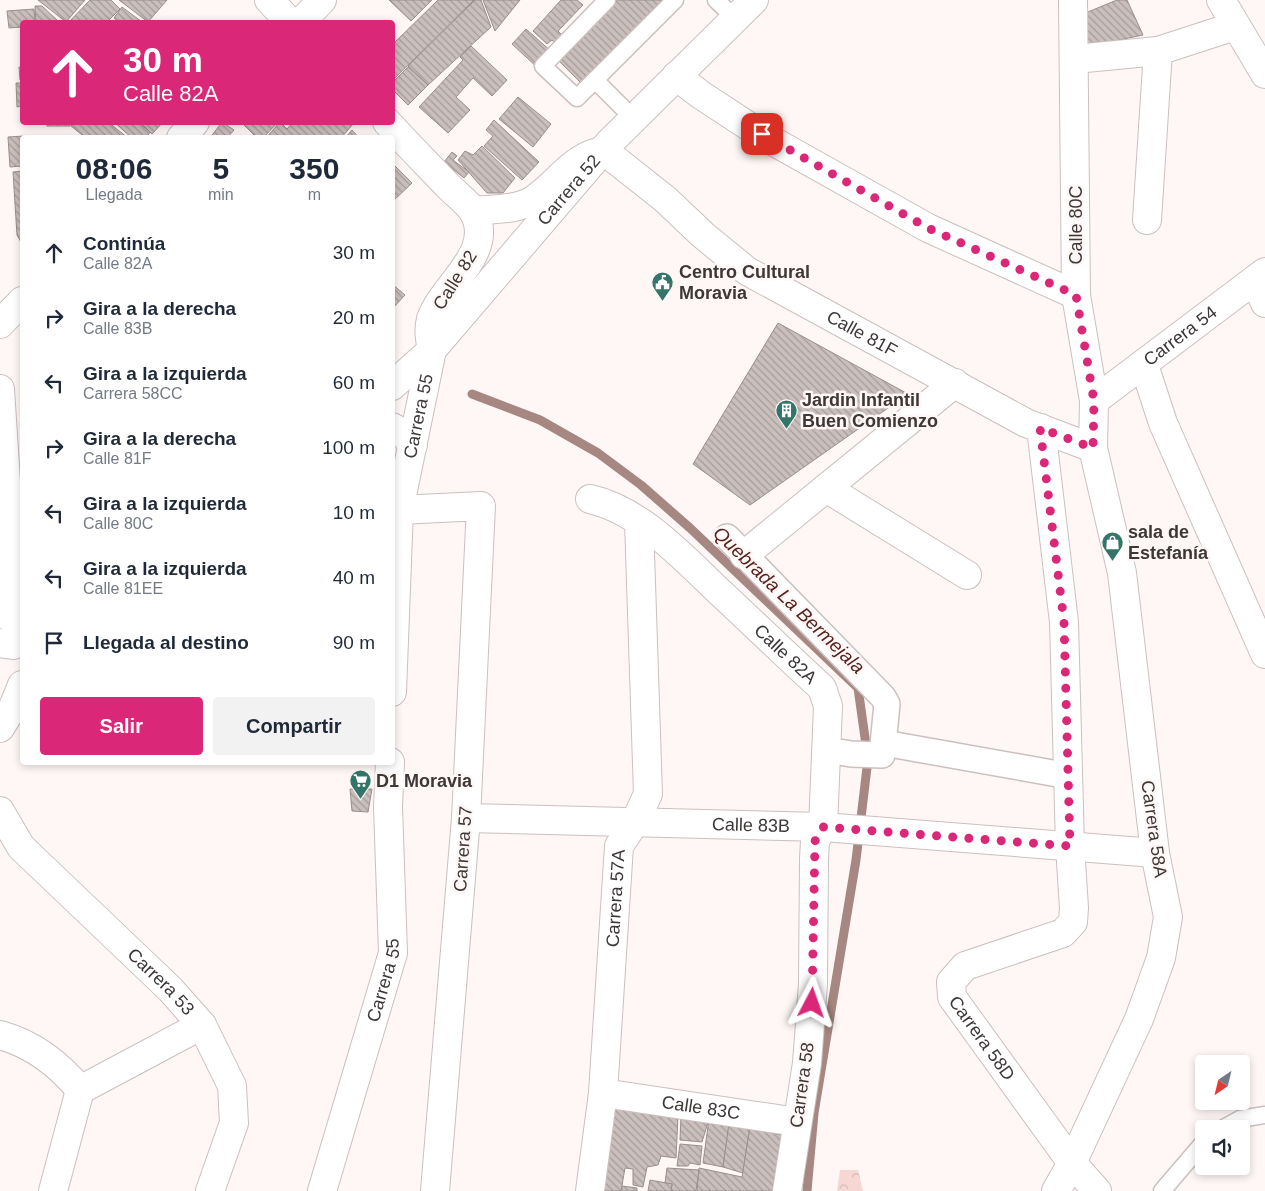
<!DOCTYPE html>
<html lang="es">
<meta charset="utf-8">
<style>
body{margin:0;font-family:Helvetica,sans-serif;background:#f2f2f3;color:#1f2937;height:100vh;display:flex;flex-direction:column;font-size:19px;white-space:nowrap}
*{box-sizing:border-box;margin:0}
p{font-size:16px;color:#747a83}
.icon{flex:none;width:28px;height:28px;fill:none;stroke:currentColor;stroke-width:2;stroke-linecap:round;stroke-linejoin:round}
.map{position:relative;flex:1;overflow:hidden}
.drawer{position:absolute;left:20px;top:135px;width:375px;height:630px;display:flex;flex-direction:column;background:#fff;border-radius:5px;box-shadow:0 2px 8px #0003}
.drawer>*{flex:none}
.banner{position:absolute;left:20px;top:20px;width:375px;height:105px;border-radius:5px;box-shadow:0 2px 8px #0003;background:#db2777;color:#fff;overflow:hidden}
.needle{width:32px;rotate:215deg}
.buttons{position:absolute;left:1195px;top:1055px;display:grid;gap:10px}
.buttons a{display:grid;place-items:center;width:55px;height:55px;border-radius:5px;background:#fff;box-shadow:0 2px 8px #0003;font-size:25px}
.pin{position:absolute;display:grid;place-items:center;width:42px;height:42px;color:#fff;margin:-21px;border-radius:10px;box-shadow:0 2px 8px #0006}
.me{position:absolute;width:55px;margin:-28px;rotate:4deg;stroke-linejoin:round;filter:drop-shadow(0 0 4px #0008)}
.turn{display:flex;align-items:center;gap:18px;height:105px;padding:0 20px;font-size:22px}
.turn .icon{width:65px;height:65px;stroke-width:2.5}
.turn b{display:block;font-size:35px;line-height:42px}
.eta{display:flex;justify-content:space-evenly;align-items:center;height:85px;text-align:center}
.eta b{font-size:30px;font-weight:700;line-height:35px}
.cta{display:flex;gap:10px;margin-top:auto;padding:10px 20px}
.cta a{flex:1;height:58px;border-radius:5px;background:#db2777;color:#fff;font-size:20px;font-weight:700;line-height:58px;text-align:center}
.cta a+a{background:#f2f2f3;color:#1f2937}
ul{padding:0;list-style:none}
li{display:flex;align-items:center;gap:15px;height:65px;padding:0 20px}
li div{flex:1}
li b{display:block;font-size:19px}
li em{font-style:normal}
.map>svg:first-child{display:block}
.park{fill:url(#park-crowns)}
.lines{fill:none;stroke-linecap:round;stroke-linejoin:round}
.stream{stroke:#a68782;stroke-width:9}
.building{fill:url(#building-back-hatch);stroke:#998f8d}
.service-casing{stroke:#cbc0be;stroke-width:19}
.pedestrian-casing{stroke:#cbc0be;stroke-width:28}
.minor-casing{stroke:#cbc0be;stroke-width:30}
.tertiary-casing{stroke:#cbc0be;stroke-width:30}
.secondary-casing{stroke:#cbc0be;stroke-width:30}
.service{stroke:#fff;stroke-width:16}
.pedestrian{stroke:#fff;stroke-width:25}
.minor{stroke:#fff;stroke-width:28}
.tertiary{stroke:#fff;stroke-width:28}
.secondary{stroke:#fff;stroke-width:28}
.route{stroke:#db2777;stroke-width:9;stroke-dasharray:0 16.2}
.labels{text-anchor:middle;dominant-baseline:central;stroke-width:5;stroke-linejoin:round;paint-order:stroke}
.street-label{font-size:18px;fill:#3c3837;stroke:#fef7f6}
.poi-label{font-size:18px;font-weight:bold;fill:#3c3837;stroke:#fef7f6;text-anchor:start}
.water-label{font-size:19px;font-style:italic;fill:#57211c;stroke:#fef7f6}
</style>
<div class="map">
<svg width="1265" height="1191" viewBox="0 0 1265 1191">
<defs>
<pattern id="park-crowns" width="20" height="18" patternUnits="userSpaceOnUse" patternTransform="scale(1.25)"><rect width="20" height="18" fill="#f7d7d3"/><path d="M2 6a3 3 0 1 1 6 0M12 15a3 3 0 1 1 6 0" fill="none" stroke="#d5b9b6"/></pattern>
<pattern id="building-back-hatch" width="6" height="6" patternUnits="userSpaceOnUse" patternTransform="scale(1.25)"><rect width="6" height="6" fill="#cabfbd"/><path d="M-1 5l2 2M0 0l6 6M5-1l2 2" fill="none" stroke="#a59c9a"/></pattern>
</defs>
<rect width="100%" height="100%" fill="#fef7f6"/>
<polygon class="park" points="840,1170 858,1170 863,1191 837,1191"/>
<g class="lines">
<polyline class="stream" points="472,394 540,420 598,453 641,485 690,528 858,688 868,759 856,860 814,1113 807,1191"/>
</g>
<g class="building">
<polygon points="38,0 85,0 66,22"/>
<polygon points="90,0 111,0 120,9 107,22 69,22"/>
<polygon points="119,0 167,0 148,22"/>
<polygon points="389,0 432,0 411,21"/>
<polygon points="438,0 474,0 392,81 392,45"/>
<polygon points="475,0 481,0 491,27 428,85 408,66"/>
<polygon points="483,0 520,0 495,31"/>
<polygon points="561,0 577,0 583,5 558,31 563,36 556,44 552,40 547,44 533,31"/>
<polygon points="616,0 662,0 581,83 558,60"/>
<polygon points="1117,0 1127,0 1143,35 1085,47 1078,16"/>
<polygon points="35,6 42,6 58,21 36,22"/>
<polygon points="122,7 142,22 119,22 114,18"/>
<polygon points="34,9 35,22 22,22 22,27 9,28 7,11"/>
<polygon points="526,29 553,53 539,69 512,44"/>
<polygon points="471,46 507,80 492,96 473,78 456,97 470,110 448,133 419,107 463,60 460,57"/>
<polygon points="19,67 22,67 22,80 20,80"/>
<polygon points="408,67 428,85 408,105 392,89 392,83"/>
<polygon points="16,83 22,83 22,106 17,107"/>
<polygon points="518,97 551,124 533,147 499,119"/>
<polygon points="494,120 539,162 522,180 484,146 493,136 486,130"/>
<rect x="47" y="122" width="23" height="4"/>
<polygon points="74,122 108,122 128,138 86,138 71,126"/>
<polygon points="114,122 138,122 150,132 146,138 132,138"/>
<polygon points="140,122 163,122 152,134"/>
<polygon points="222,122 234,130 227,138 210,138"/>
<polygon points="241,122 278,122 263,138 257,138"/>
<polygon points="280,122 287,129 293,122 351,122 353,124 341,138 266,138"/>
<polygon points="352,130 359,138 345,138"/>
<polygon points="25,136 22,138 22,166 10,167 8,137"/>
<polygon points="482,146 515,178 503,193 487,193 458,160 465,151 473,155"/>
<polygon points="452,152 457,156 453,160 469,172 464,178 444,162"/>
<polygon points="395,166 412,183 392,202 392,168"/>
<polygon points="22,171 22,244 17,235 13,172"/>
<polygon points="392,284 405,295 392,309"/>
<polygon points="778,323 908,394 750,505 693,464"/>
<polygon points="350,789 372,789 368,812 352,811"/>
<polygon points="607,1105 678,1115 676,1158 661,1156 658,1165 647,1167 643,1187 633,1185 633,1169 625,1168 621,1191 597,1191"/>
<polygon points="681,1115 709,1119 702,1142 680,1140"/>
<polygon points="709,1119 730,1121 723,1167 703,1163"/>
<polygon points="729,1123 750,1127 743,1173 723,1167"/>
<polygon points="750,1127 785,1136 775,1191 697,1191 699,1168 742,1177"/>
<polygon points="680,1144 702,1146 700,1165 690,1163 688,1166 677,1166"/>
<polygon points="667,1168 699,1170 696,1191 671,1191 672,1184 665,1183"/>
<polygon points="650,1180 672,1184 671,1191 648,1191"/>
<polygon points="622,1186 637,1188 637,1191 622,1191"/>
</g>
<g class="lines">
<defs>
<g id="service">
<polyline points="607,0 543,66 577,98 675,0"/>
<polyline points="716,0 735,18"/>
<polyline points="595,80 633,118"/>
<polyline points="1222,1129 1240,1119 1265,1115"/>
<polyline points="1162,1191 1204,1142"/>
</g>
<g id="pedestrian">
<polyline points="727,537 883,697 887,704 882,755 851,754 827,750"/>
<polyline points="884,743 1069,776"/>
</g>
<g id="minor">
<polyline points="1221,0 1265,74"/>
<polyline points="301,22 322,0"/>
<polyline points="1075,59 1158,51 1235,26"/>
<polyline points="676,76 701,95 762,135 928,228 1076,295"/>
<polyline points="181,138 195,122"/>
<path id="s1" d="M603,150L665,199L703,235L747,271L1026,423L1093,448"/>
<polyline points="1147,220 1158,51"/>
<polyline points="1255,280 1265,303"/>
<polyline points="0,324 22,301"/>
<polyline points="1144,365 1163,423 1265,654"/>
<path id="s2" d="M1094,401L1265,272"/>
<path id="s3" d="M1041,428L1064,622L1070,846L1074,908L1073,922L1063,933L965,966L951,982L952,997L1072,1163L1097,1191"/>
<polyline points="826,488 967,575"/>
<path id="s4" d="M590,499C643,511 685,560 724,596C757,627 789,658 822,688L828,706L823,827L815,841L814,859L813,984L807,1063L787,1191"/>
<polyline points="399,510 481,506 466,818 435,1191"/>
<polyline points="744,555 955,383"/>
<path id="s5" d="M0,811L21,847L170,989L202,1025L232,1086L234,1123L210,1191"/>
<path id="s6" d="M466,818L823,827L1155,853"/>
<path d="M0,1035C32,1044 59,1064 80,1090"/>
<polyline points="80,1090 202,1025"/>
<path id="s7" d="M603,1093L797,1122"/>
<polyline points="53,1191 80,1090"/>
<path id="s8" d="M590,1191L603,1093L619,846L635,822L648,794L639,522"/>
<polyline points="1056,1191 1072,1163 1139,1019 1161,958 1168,917 1155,853 1122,573 1093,448 1094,401 1076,295 1073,0"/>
</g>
<g id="tertiary">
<polyline points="269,0 290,22"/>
<path d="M387,122C407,144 428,165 448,186C456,194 467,202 473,211C497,252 443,284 431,319C428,330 430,340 432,350L392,386"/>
<path d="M473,211C492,209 517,210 533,200C556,185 571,159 598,152"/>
<polyline points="0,389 10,543 9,617"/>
<polyline points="0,643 13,645 22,636"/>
<polyline points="0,728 13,707 22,685"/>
</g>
<g id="secondary">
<polyline points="392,427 403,433 413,445"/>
<path id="s9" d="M392,692L399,510L432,350L609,143L754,0"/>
<path id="s10" d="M322,1191L393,953L388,807L390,762"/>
</g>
</defs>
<use href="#service" class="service-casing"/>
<use href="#pedestrian" class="pedestrian-casing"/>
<use href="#minor" class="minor-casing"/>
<use href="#tertiary" class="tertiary-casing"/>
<use href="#secondary" class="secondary-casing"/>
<use href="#service" class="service"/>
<use href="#pedestrian" class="pedestrian"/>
<use href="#minor" class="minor"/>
<use href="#tertiary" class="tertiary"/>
<use href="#secondary" class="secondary"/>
</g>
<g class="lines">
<polyline class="route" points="762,134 928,228 1076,295 1094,401 1093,448 1040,428 1064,622 1070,846 823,827 815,841 812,1003"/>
</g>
<defs>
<symbol id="civic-pin" viewBox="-11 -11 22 30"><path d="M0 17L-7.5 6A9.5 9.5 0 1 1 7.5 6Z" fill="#337669" stroke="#fef7f6"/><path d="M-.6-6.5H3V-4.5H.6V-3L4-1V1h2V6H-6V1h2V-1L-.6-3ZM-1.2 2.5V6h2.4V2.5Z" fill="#fff"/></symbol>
<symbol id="building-pin" viewBox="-11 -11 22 30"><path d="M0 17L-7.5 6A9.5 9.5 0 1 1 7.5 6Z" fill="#337669" stroke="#fef7f6"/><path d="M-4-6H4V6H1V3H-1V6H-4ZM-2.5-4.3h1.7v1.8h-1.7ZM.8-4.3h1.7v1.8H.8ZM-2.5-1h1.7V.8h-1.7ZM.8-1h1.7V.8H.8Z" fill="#fff"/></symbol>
<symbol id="shop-pin" viewBox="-11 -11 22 30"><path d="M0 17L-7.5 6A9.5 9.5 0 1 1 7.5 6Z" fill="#337669" stroke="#fef7f6"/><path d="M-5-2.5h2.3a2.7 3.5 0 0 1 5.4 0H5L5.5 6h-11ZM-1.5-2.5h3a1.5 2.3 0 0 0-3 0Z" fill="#fff"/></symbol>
<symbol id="supermarket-pin" viewBox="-11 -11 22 30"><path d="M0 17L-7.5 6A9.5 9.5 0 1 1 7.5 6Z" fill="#337669" stroke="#fef7f6"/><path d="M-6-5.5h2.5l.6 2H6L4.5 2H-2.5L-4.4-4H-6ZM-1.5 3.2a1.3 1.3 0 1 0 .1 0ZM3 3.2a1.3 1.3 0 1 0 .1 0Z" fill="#fff"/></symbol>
</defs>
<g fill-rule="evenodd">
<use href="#civic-pin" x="650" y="270" width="25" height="34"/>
<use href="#building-pin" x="774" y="398" width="25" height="34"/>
<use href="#shop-pin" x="1100" y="530" width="25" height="34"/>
<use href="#supermarket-pin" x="348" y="768" width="25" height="34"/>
</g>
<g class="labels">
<g class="street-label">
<text stroke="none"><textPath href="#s9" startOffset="556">Carrera 52</textPath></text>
<text transform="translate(1076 225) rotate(-90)">Calle 80C</text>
<text transform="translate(455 280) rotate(-58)">Calle 82</text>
<text stroke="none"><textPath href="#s1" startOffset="319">Calle 81F</textPath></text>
<text stroke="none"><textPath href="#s2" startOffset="108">Carrera 54</textPath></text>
<text stroke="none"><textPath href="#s9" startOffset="278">Carrera 55</textPath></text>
<text stroke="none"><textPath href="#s4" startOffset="252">Calle 82A</textPath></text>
<text stroke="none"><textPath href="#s6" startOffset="285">Calle 83B</textPath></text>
<text transform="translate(1154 829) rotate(82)">Carrera 58A</text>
<text transform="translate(463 849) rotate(-86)">Carrera 57</text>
<text stroke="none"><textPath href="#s8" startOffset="294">Carrera 57A</textPath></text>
<text stroke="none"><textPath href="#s10" startOffset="220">Carrera 55</textPath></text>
<text stroke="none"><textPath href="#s5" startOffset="236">Carrera 53</textPath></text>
<text stroke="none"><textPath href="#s3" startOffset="701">Carrera 58D</textPath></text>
<text transform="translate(802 1085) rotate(-82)">Carrera 58</text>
<text stroke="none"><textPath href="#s7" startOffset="99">Calle 83C</textPath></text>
</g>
<g class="poi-label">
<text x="679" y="272">Centro Cultural<tspan x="679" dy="21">Moravia</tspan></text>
<text x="802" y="400">Jardin Infantil<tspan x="802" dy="21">Buen Comienzo</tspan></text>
<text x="1128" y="532">sala de<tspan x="1128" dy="21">Estefanía</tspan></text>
<text x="376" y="781">D1 Moravia</text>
</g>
<g class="water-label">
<text transform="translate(789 600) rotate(44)">Quebrada La Bermejala</text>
</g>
</g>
</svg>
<div class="buttons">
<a><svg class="needle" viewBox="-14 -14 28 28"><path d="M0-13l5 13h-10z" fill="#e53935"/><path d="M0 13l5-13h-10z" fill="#747a83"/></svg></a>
<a><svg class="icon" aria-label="sound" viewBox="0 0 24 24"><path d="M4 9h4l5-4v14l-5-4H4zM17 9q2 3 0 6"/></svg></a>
</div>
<div class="pin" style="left:762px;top:134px;background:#d93025"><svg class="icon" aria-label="arrive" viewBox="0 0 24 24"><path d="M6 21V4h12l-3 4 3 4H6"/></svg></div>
<svg class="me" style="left:812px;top:1003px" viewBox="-20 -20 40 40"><path d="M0-17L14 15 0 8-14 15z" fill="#db2777" stroke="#fff" stroke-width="4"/></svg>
<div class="banner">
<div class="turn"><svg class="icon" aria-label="ahead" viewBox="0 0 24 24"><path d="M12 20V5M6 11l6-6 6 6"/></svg><div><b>30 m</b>Calle 82A</div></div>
</div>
<section class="drawer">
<div class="eta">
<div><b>08:06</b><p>Llegada</p></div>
<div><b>5</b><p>min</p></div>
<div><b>350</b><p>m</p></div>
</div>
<ul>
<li><svg class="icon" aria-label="ahead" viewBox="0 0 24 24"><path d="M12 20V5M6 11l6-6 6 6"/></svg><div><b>Continúa</b><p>Calle 82A</p></div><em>30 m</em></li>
<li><svg class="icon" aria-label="right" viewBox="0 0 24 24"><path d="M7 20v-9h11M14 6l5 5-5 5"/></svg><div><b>Gira a la derecha</b><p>Calle 83B</p></div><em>20 m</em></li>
<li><svg class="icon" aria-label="left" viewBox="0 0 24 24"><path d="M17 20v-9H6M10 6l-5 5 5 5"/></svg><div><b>Gira a la izquierda</b><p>Carrera 58CC</p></div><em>60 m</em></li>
<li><svg class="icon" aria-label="right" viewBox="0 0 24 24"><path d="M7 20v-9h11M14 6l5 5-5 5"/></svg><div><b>Gira a la derecha</b><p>Calle 81F</p></div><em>100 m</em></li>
<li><svg class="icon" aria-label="left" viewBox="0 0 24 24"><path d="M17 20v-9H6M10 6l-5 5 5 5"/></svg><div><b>Gira a la izquierda</b><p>Calle 80C</p></div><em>10 m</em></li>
<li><svg class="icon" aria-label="left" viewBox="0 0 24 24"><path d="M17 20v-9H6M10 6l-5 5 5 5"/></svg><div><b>Gira a la izquierda</b><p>Calle 81EE</p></div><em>40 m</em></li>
<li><svg class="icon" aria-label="arrive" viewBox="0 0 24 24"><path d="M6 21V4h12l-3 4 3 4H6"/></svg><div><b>Llegada al destino</b></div><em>90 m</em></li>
</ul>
<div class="cta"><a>Salir</a><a>Compartir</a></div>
</section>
</div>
